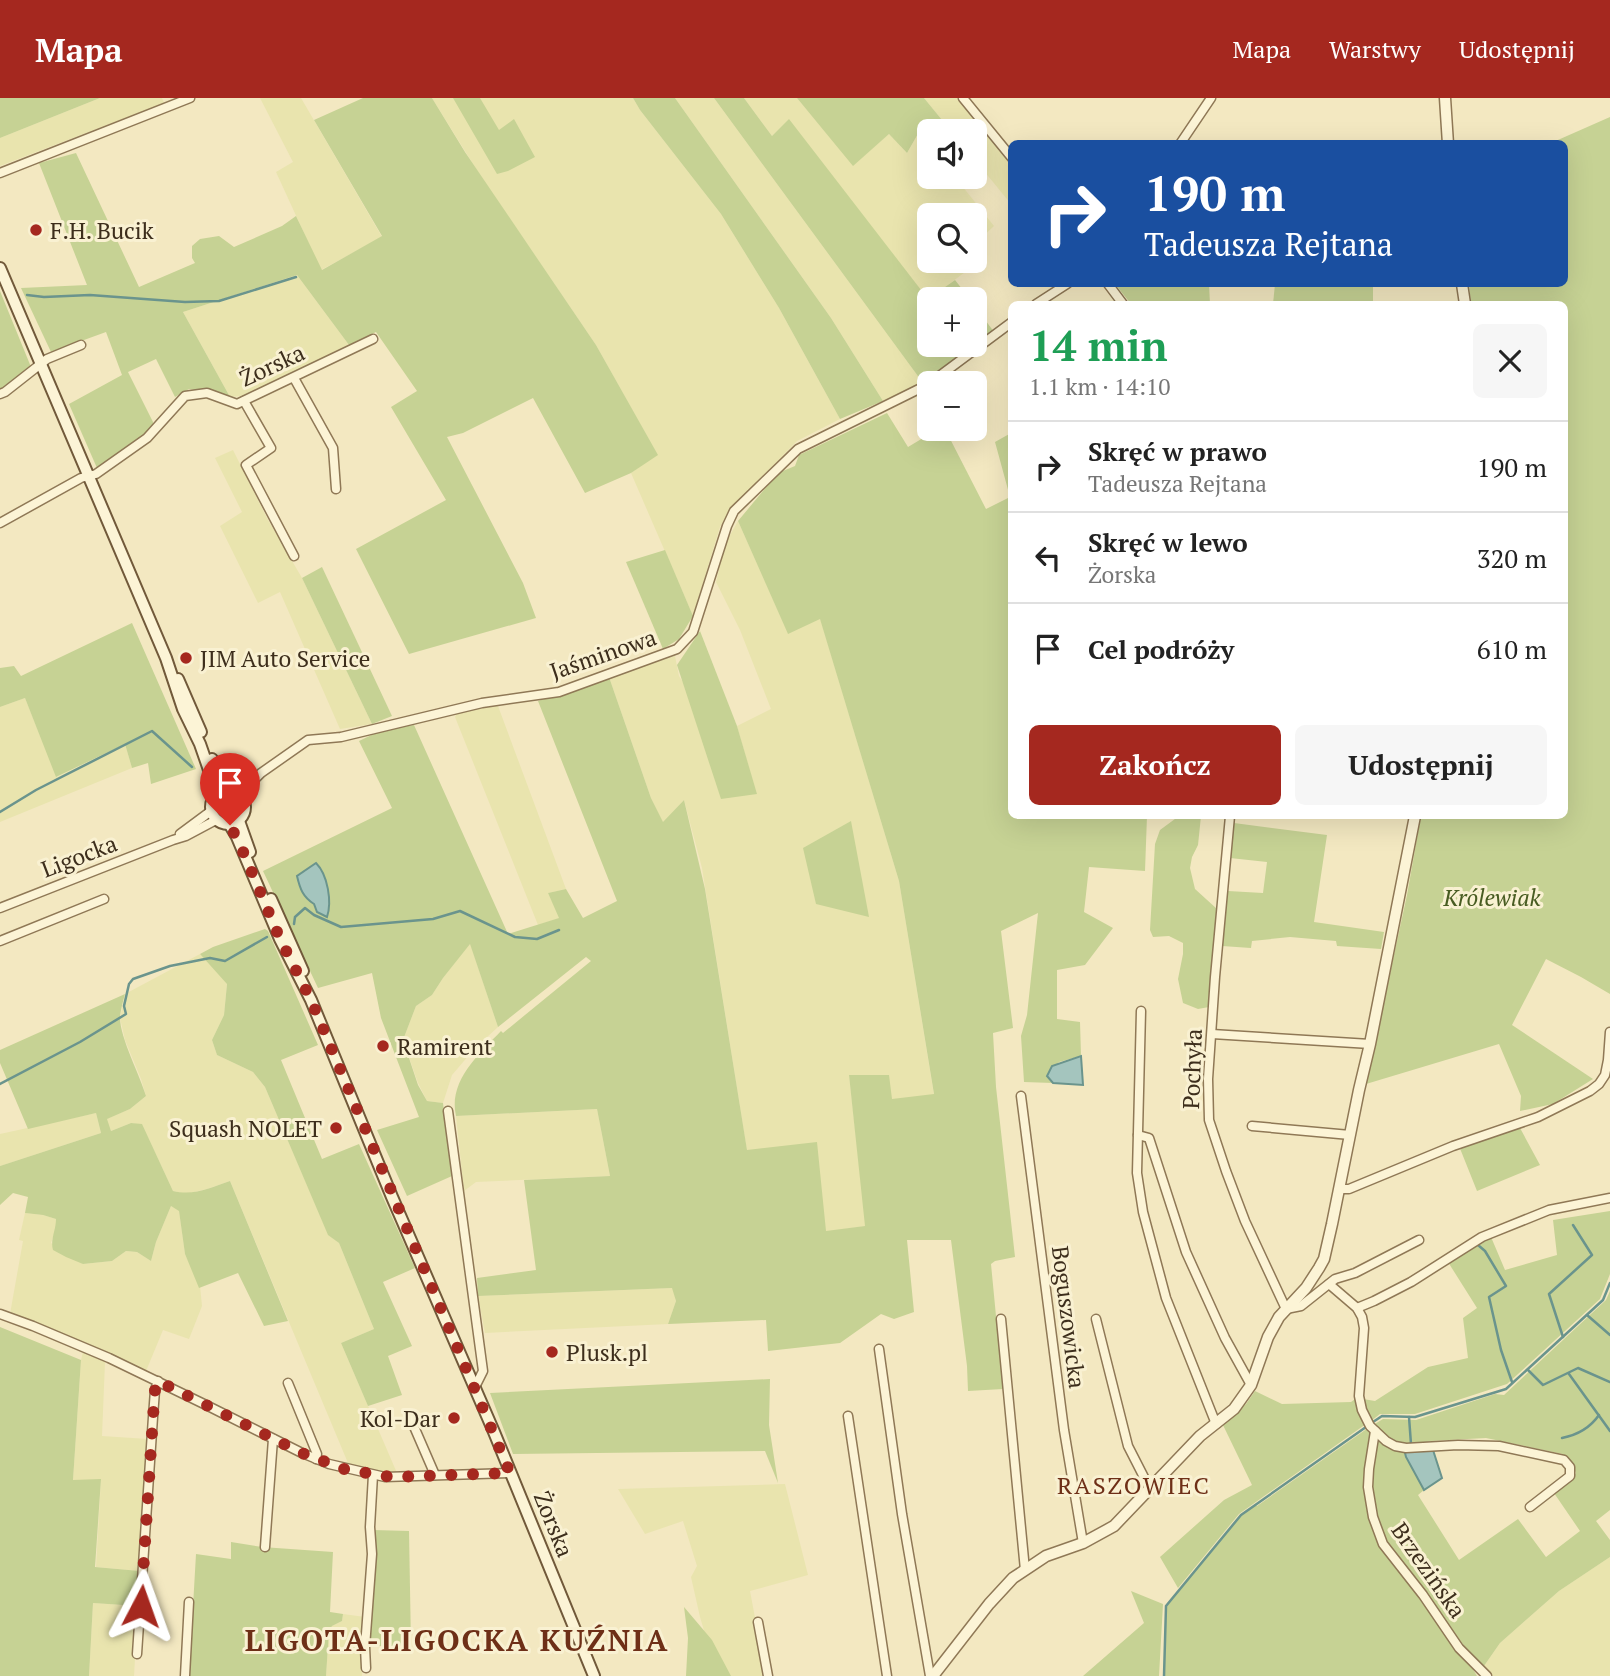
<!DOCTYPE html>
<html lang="pl">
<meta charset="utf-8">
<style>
body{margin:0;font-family:"PT Serif",serif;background:#f6f6f6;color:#222;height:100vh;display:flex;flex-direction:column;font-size:26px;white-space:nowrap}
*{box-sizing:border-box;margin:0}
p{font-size:23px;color:#767676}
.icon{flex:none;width:38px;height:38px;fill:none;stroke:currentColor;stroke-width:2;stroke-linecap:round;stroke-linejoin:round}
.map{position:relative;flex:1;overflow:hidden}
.drawer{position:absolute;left:1008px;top:203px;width:560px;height:518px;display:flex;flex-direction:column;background:#fff;border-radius:10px;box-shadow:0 7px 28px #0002}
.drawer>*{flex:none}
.banner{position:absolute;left:1008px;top:42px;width:560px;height:147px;border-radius:10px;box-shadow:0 7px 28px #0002;background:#1a4fa0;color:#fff;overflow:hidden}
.controls{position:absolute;left:917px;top:21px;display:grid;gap:14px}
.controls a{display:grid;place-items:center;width:70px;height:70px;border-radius:10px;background:#fff;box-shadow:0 7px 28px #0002;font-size:35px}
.pin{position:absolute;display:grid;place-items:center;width:60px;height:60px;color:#fff;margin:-72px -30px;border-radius:50% 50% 50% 0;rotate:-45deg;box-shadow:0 0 7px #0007}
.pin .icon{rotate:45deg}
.me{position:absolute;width:77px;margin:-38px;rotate:4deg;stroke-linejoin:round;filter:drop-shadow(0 0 5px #0008)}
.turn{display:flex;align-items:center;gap:24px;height:147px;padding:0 21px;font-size:32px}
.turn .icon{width:91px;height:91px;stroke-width:2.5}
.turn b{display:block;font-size:49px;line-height:60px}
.round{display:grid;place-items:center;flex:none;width:74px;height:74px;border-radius:10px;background:#f6f6f6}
.head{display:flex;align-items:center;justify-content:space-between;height:119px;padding:0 21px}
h1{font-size:42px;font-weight:700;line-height:52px;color:#1e9e55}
.cta{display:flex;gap:14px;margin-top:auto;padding:14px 21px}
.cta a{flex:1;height:80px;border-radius:10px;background:#a5281f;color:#fff;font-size:28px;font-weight:700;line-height:80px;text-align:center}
.cta a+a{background:#f6f6f6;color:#222}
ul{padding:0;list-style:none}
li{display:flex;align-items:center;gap:21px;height:91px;padding:0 21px;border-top:2px solid #e0e0e0}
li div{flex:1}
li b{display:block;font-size:26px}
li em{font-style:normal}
header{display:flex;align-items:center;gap:42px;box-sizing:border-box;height:98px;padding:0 35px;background:#a5281f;color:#fff}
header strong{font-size:33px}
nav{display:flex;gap:38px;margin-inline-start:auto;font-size:24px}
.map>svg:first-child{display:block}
.farmland{fill:#e9e4ae}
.green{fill:#c6d294}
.water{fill:#a4c5be;stroke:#6a948d;stroke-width:2}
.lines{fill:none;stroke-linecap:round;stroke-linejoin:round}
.stream{stroke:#6a948d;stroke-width:2.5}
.minor-casing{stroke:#8f7856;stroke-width:11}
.tertiary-casing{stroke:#8f7856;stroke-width:13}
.secondary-casing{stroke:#71593a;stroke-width:14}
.minor{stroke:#fcf4d6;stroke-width:8}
.tertiary{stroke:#fcf4d6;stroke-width:10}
.secondary{stroke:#fcf4d6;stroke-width:10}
.route{stroke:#a5281f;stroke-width:12;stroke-dasharray:0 21.6}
.poi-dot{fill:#a5281f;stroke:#f9f1d2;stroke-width:2.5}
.labels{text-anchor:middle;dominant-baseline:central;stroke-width:6;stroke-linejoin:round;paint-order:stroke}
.poi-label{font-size:23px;fill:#3d2e1c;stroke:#f9f1d2;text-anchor:start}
.street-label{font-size:23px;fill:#3d2e1c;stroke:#f9f1d2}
.park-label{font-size:23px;font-style:italic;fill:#485c21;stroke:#f9f1d2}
.neighbourhood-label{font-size:24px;letter-spacing:2px;fill:#6e2f17;stroke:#f9f1d2}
.district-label{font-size:30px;font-weight:bold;letter-spacing:2px;fill:#6e2f17;stroke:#f9f1d2}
</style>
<header>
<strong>Mapa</strong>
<nav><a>Mapa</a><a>Warstwy</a><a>Udostępnij</a></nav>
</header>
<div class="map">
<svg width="1610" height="1578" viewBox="0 0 1610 1578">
<rect width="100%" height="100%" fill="#f3e8c1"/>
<g class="farmland">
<polygon points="100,0 162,0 164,5 0,68 0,40"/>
<polygon points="260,0 301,0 382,139 321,172 276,74 293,64"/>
<polygon points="432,0 633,0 640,12 721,116 779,210 840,321 797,343 730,412 720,429 693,518 631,375 657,356 596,247 478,74"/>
<polygon points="675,0 714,0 923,285 883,303 831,220"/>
<polygon points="744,0 797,0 853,67 889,36 907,55 919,34 929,46 929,79 955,79 994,128 975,146 975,117 929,117 929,163 975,163 975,146 985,159 928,202 789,22 772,38"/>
<polygon points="924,0 958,0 1011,67 1011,106 975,62 975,33 951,33"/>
<polygon points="297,177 349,247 328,259 243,298 230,299 183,214"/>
<polygon points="233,352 267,420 302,480 372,626 340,631 280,494 258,505 220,428 242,414 215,360"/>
<polygon points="738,423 788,535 820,520 899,783 934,997 892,1002 849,977 866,1128 826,1134 747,1053 702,770 684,702 663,725 651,700 609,579 675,558 679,578 756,696 737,628 771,611 740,532 716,484 725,446"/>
<polygon points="25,600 57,679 125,646 132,670 0,724 0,609"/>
<polygon points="498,608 566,791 548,795 560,820 538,827 455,619 459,611"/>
<polygon points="470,845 498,929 475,950 452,977 443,1005 427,1003 418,985 403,942 416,908 432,897 443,880"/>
<polygon points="200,856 227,885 224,917 212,942 217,957 253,974 265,989 328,1136 339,1145 374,1231 341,1245 397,1375 377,1375 361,1371 348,1365 230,1083 207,1091 186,1096 173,1093 142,1027 131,1025 111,1033 106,1021 130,1011 146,998 141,981 125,942 120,920 125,896"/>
<polygon points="597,1011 610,1078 476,1084 464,1093 456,1018"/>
<polygon points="96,1015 101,1035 0,1068 0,1036"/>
<polygon points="171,1108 179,1112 185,1156 200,1188 202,1208 189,1241 163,1232 146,1273 10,1216 23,1143 19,1142 25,1115 43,1117 56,1121 56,1130 51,1145 83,1166 112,1163 126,1153 137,1154 151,1163 156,1144"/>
<polygon points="673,1190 676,1203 668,1226 485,1235 478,1198"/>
<polygon points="83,1254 105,1264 102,1338 148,1341 140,1473 96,1469 101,1382 73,1382 81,1262"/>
<polygon points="785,1386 808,1477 750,1493 766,1578 728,1578 705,1536 700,1519 691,1479 697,1468 683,1423 645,1436 618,1391"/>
<polygon points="1610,1459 1610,1578 1493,1578 1484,1568 1500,1545 1559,1493"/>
<polygon points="93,1505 138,1508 134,1578 89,1578"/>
<polygon points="343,1516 365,1519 362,1578 326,1578 329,1533 332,1528 342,1523"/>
</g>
<g class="green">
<polygon points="0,0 100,0 0,40"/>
<polygon points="363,0 432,0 465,54 596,247 658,357 631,375 585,395 533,300 463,335 447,339 523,485 536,520 409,556 356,451 446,402 391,309 417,293 376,234 349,247 297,177 183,214 230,299 189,291 175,299 156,261 128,274 153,324 154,333 97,370 69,306 122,277 106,234 51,254 21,190 87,187 39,65 76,55 139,189 195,165 192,160 192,148 200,141 219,138 234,149 282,128 296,118 322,172 382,138 314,22"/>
<polygon points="453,0 480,0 499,32 514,21 535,59 508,73 497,76"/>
<polygon points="633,0 675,0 831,220 883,303 840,321 779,210 721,116 640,12"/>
<polygon points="714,0 744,0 772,38 789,21 928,201 955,182 970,201 929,201 929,247 975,247 975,208 994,234 923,285"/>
<polygon points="797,0 924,0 951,33 929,33 929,46 919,34 907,55 889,36 853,68"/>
<polygon points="1610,19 1610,896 1581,879 1546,861 1512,927 1593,981 1553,1006 1520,1013 1521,998 1499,946 1366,986 1407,797 1421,718 1564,718 1564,206 1471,206 1469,186 1564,186 1564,46 1533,45 1551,45"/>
<polygon points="1115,186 1209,186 1210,206 1131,206"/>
<polygon points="1275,186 1373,186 1373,206 1273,206"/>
<polygon points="0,193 31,269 5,291 0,292"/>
<path d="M887,315L908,349L938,331H945L986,411L1010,399L995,344L1011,335L1012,718H1147L1145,773L1089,769L1084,814L1113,830L1085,867L1057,872V921L1080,924L1081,958L1059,964L1047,978L1053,985L1024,984L1021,938L1027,917L1038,815L1001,833L1013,930L993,935L996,989L1015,1159L995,1163L991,1166L1003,1291L968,1293L967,1268L951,1142H907L914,1214L894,1221L881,1216L840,1245L768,1253L766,1222L668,1226L676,1203L672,1190L478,1198L477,1180L536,1172L524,1082L610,1078L597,1011L456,1018C448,983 479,956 501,933L503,935L591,863L586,859L498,929L470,846L443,880L432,897L416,908L403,942L418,987L427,1003L443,1005L452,1078L407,1098L377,1032L419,1019L381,920L372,875L318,890L263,773L392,710L359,643L382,632L414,627L508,836L559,820L548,795L566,791L583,820L617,803L538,603L609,579L651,700L663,724L684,702L705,791L747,1052L817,1044L826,1133L865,1128L849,977H889L892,1001L934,996L899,783L820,521L788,536L738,423L778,375L795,368L799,357Z"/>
<polygon points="665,452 693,518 679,541 663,551 626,464"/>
<polygon points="322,469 392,618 372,626 302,480"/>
<polygon points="132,525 196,671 151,686 148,665 132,670 125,646 56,679 25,600 0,609 0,570 14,568 21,578"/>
<polygon points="700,533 737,628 757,696 721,701 677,567"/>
<polygon points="1179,718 1201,718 1198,747 1192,759 1190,770 1195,791 1217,811 1209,909 1198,911 1183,905 1178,881 1183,856 1183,845 1169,838 1153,839 1150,832 1155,746 1160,732"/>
<polygon points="851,723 869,819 816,806 803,750"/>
<polygon points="1234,725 1327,737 1314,824 1384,834 1381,851 1337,848 1336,843 1290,839 1252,843 1251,850 1222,848 1228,793 1263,795 1267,764 1230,760"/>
<polygon points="265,831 268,833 318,947 281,962 322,1061 359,1046 415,1170 383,1184 412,1248 388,1258 402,1297 368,1308 341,1245 374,1231 339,1145 328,1137 265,989 253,974 217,957 212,942 224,917 227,886 200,856 213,849"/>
<path d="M125,896C123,903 121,911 120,918C119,938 140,977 146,998L130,1011L107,1021L111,1033L131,1025L142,1026L173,1093C194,1098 210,1090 230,1083L288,1223L264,1228L238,1175L199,1190L185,1156L179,1113L171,1108L156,1144L151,1163L137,1154L126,1153L112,1163L83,1166L66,1159L53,1152C50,1142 56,1132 56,1121L43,1117L25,1115L28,1099L13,1095L0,1107V1068L101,1035L96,1015L28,1031L0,965V952Z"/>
<polygon points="1521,1027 1520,1030 1540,1067 1477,1093 1459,1048"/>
<polygon points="1610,1113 1610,1176 1600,1201 1507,1286 1415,1316 1380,1316 1371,1323 1363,1310 1363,1301 1375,1303 1428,1269 1468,1260 1463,1220 1477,1210 1448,1164 1491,1139 1505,1172 1557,1157 1553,1122"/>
<polygon points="1610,1193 1610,1412 1596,1423 1610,1442 1610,1459 1559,1493 1500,1545 1484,1568 1471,1557 1434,1507 1379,1438 1466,1559 1477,1578 1164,1578 1166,1508 1241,1417 1256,1407 1257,1408 1368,1330 1371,1334 1367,1372 1377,1340 1410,1352 1406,1359 1424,1392 1418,1397 1459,1462 1518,1421 1546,1459 1580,1433 1554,1395 1568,1385 1576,1375 1572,1366 1563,1356 1486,1340 1430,1343 1422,1346 1403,1347 1390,1342 1373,1327 1383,1321 1416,1322 1495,1296 1504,1297 1606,1202"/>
<polygon points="0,1229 81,1262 73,1382 101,1381 95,1469 140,1473 138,1508 93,1505 89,1578 0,1578"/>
<polygon points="770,1281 769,1327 778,1385 765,1353 513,1356 490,1295"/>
<polygon points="1255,1293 1282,1306 1351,1304 1355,1301 1366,1326 1239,1416 1178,1490 1160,1459 1224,1402 1252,1387 1222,1325 1246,1306"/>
<polygon points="373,1432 409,1433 411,1548 368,1548"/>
<polygon points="231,1444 262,1449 333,1454 330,1514 343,1516 342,1523 332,1528 329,1533 326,1578 189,1578 196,1456 231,1461"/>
<polygon points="1131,1493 1163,1506 1159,1578 1083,1578 1144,1525"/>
<polygon points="684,1509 712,1542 731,1578 686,1578 688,1540"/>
</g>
<g class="water">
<path d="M316,765C328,777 332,804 327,819L317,814L314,806C303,799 300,791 297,778Z"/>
<polygon points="1081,958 1083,987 1053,985 1047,978 1052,968"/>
<polygon points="1410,1352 1433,1352 1442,1380 1424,1392 1406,1359 1405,1355"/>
</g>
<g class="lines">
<g class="stream">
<polyline points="27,197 44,199 90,197 185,204 219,203 296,179"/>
<polyline points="0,714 36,692 152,633 192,669"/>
<polyline points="294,826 295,819 305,810 314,817 341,829 433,821 460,813 515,839 537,841 559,832"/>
<polyline points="0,986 80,944 126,916 124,908 129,886 133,881 170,868 210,860 225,863 267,839"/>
<polyline points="1478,1147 1485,1153 1506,1188 1489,1199 1501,1252 1512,1284"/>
<polyline points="1587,1217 1610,1237"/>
<polyline points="1563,1239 1549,1196 1592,1157 1573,1127"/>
<polyline points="1528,1272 1543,1287 1578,1270 1610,1284"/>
<polyline points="1569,1276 1610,1333"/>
<polyline points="1409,1319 1411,1346"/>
<polyline points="1373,1324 1382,1318 1415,1319 1506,1291 1603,1202 1610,1185"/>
<path d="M1562,1340C1577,1337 1590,1330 1599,1317"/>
<polyline points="1164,1578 1166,1508 1241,1417 1366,1329"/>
</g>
<defs>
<g id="minor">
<polyline points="963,0 1012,60"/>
<polyline points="1180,46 1211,0"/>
<polyline points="0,75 190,0"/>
<polyline points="1108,186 1123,206"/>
<polyline points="1036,206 1067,186"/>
<polyline points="294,280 333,350 336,391"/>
<polyline points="930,285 1012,224"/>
<polyline points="0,296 5,294 47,261 81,247"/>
<polyline points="244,303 271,350 246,367 294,458"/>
<polyline points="0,425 81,380 96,376 147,340 185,298 207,295 237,306 373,241"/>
<polyline points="235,693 250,686 261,675 308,642 341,639 482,605 559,594 677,551 693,534 727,428 734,413 798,351 929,286"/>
<polyline points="244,702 253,684"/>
<polyline points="1230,718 1215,879 1208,981 1209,1022 1226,1073 1245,1123 1286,1211 1301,1208 1335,1181 1355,1175 1419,1142"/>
<polyline points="180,736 211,713"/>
<polyline points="0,810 173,742 186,738 216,722"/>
<polyline points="0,843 104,801"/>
<polyline points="1141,913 1137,1075 1143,1114 1166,1200 1216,1326"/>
<polyline points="1212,936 1370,946"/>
<polyline points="1021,998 1064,1332 1083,1445"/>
<polyline points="448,1013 483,1273 475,1289"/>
<polyline points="1252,1028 1350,1037"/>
<polyline points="1138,1037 1149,1040 1186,1154 1225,1240 1251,1287"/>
<polyline points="1339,1091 1349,1091 1453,1048 1538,1019 1590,993 1599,986 1605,977 1608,962 1610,934"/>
<polyline points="1329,1186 1357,1210 1362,1219 1364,1230 1359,1298 1362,1312 1370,1328 1386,1343 1395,1348 1406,1350 1458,1347 1499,1348 1564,1362 1570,1369 1570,1378 1530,1409"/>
<polyline points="1357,1210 1374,1203 1411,1184 1482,1139 1549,1112 1610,1100"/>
<polyline points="0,1216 33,1228 109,1260 204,1306 302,1355 329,1366 385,1379 510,1375"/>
<polyline points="1001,1221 1025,1472"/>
<polyline points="1096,1221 1128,1348 1150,1391"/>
<polyline points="879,1251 902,1416 930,1578"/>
<polyline points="288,1285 317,1356 316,1361"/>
<polyline points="409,1317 435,1377"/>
<polyline points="848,1318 887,1578"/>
<polyline points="1375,1333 1369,1371 1368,1389 1373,1419 1383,1446 1423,1497 1459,1550 1487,1578"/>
<polyline points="265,1449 273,1341"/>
<polyline points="758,1524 768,1578"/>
<polyline points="137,1556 153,1319 155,1292 158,1283"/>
<polyline points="366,1570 365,1549 372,1456 370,1429 373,1377"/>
<polyline points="185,1578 189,1504"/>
</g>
<g id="tertiary">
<polyline points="1445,0 1448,46"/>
<polyline points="1462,186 1465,206"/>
<polyline points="933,1578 989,1506 1013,1480 1046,1458 1083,1445 1114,1428 1200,1338 1234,1311 1251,1287 1268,1239 1279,1219 1306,1190 1319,1170 1324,1161 1332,1126 1359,992 1370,946 1415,718"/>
</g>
<g id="secondary">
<polyline points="0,170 166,560 183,611 200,646 217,695"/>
<polyline points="178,581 201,634"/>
<polyline points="212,661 226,692"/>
<circle cx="228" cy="709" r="17"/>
<polyline points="239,723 250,754"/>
<polyline points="230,727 237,739 280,841 311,902 392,1099 494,1334 594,1578"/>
<polyline points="271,801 303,873"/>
</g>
</defs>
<use href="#minor" class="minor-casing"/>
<use href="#tertiary" class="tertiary-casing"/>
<use href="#secondary" class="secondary-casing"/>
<use href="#minor" class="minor"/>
<use href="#tertiary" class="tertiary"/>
<use href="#secondary" class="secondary"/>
</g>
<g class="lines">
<polyline class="route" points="141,1508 153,1319 155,1292 158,1283 302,1355 344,1371 391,1379 510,1375 311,902 280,841 245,758 230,727"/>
</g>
<g class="poi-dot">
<circle cx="36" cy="132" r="7"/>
<circle cx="186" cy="560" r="7"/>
<circle cx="383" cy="948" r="7"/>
<circle cx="336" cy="1030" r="7"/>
<circle cx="552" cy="1254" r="7"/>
<circle cx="454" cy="1320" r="7"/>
</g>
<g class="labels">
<g class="poi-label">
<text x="50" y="132">F.H. Bucik</text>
<text x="200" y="560">JIM Auto Service</text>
<text x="397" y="948">Ramirent</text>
<text x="322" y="1030" text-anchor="end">Squash NOLET</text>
<text x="566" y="1254">Plusk.pl</text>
<text x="440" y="1320" text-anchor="end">Kol-Dar</text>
</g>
<g class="street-label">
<text transform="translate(272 267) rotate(-25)">Żorska</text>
<text transform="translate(603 556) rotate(-19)">Jaśminowa</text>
<text transform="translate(79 758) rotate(-21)">Ligocka</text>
<text transform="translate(1192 971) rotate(-88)">Pochyła</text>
<text transform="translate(1069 1219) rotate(83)">Boguszowicka</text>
<text transform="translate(554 1426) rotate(68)">Żorska</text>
<text transform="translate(1429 1472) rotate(55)">Brzezińska</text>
</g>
<g class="park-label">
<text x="1492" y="799">Królewiak</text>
</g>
<g class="neighbourhood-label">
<text x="1134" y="1387">RASZOWIEC</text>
</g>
<g class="district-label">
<text x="457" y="1542">LIGOTA-LIGOCKA KUŹNIA</text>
</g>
</g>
</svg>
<div class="controls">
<a><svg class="icon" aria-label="sound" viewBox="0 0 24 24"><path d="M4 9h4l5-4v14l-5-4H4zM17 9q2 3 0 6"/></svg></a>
<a><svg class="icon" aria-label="search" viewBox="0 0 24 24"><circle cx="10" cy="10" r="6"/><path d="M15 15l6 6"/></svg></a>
<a>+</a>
<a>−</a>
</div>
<div class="pin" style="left:230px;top:727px;background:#d93025"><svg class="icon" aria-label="arrive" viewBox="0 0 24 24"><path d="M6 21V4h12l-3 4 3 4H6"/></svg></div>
<svg class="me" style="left:141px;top:1508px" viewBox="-20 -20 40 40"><path d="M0-17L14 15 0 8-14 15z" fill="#a5281f" stroke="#fff" stroke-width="4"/></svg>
<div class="banner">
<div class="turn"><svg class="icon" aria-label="right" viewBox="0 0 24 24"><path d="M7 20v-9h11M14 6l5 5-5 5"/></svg><div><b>190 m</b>Tadeusza Rejtana</div></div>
</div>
<section class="drawer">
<div class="head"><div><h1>14 min</h1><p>1.1 km · 14:10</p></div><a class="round"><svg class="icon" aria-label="close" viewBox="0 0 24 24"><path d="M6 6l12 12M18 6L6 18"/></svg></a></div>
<ul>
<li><svg class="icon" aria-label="right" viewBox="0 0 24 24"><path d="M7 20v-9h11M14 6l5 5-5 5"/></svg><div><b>Skręć w prawo</b><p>Tadeusza Rejtana</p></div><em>190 m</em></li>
<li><svg class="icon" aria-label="left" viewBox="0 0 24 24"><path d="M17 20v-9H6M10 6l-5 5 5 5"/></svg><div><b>Skręć w lewo</b><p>Żorska</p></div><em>320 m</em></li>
<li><svg class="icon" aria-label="arrive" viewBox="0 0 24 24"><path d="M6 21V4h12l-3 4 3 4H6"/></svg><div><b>Cel podróży</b></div><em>610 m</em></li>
</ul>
<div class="cta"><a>Zakończ</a><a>Udostępnij</a></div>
</section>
</div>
